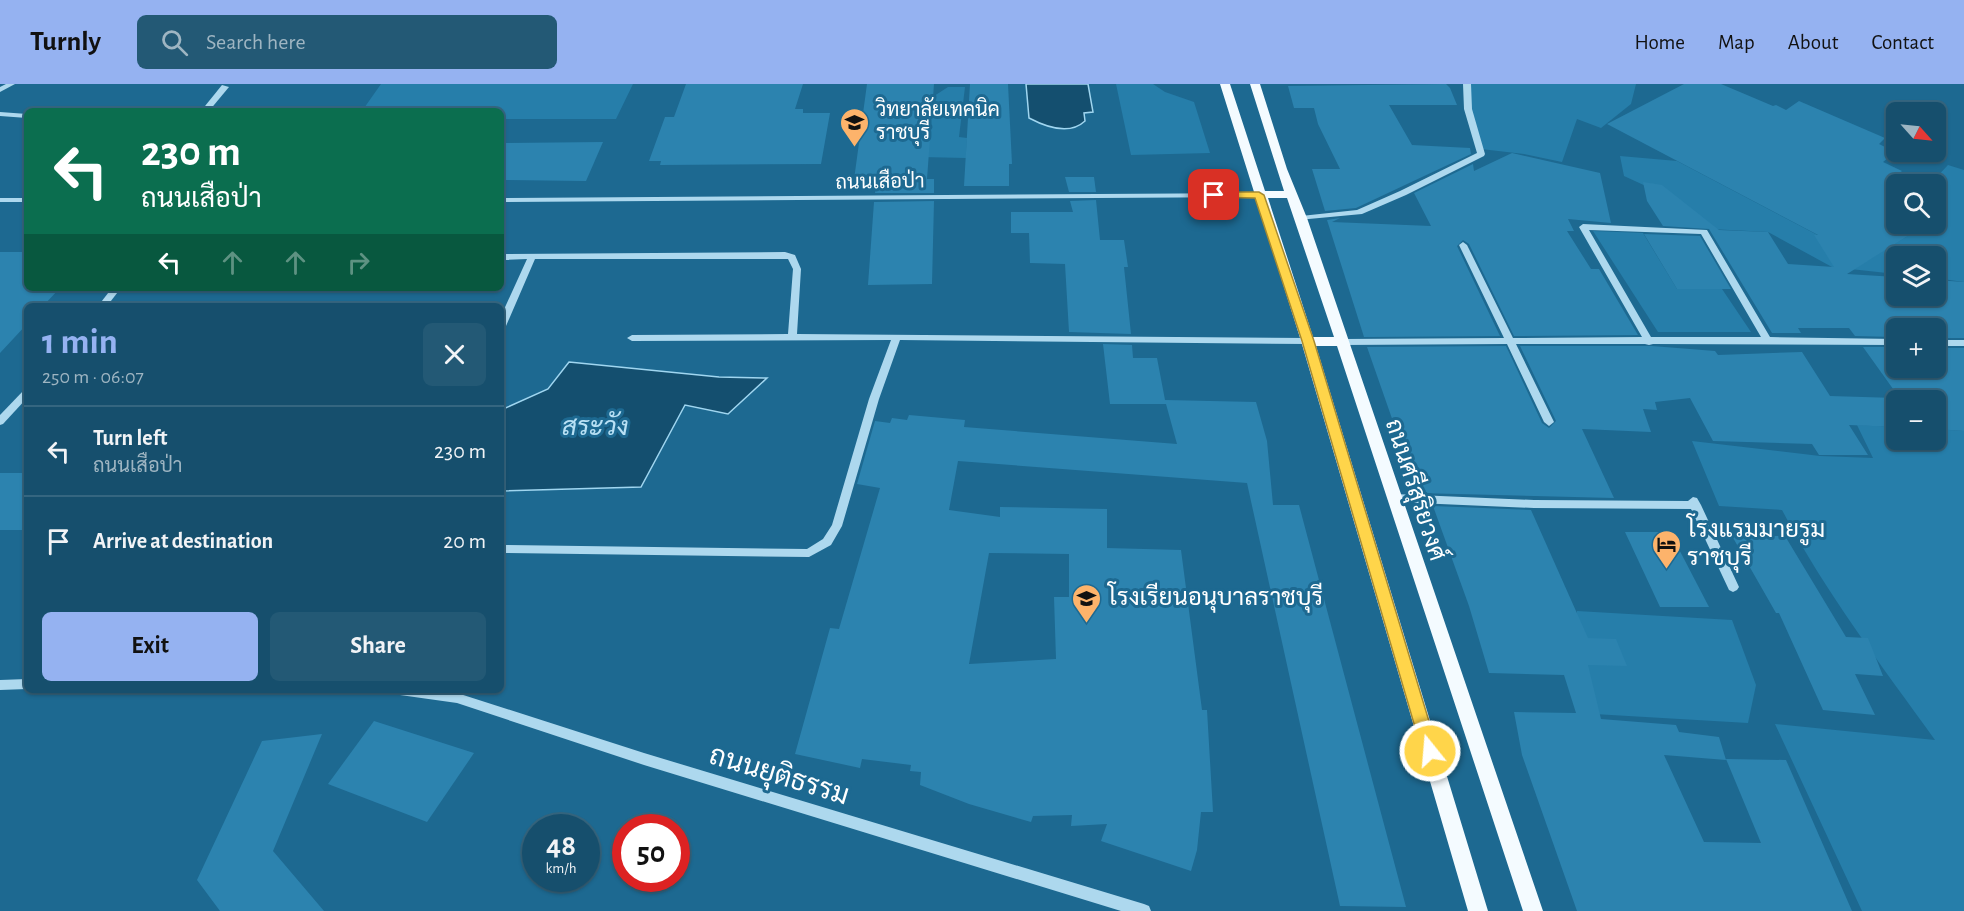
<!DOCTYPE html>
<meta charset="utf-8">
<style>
body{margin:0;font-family:"Alegreya Sans",Sarabun,sans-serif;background:#235975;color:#f1f3f6;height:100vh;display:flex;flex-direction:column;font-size:22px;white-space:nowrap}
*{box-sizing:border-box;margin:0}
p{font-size:20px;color:#9eb5c2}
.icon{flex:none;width:33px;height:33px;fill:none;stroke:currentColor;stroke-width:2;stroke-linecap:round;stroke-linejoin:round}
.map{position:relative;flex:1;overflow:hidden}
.panel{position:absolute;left:24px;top:219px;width:480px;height:390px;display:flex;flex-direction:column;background:#164f6d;border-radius:9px;box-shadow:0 2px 4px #0004,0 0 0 2px #356680}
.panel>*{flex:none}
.guide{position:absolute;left:24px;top:24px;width:480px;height:183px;border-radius:9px;box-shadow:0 2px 4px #0004,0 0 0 2px #356680;background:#0b6e4f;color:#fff;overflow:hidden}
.needle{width:39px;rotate:117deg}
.buttons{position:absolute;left:1886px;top:18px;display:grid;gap:12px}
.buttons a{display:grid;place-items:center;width:60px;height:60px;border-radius:9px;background:#164f6d;box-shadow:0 2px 4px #0004,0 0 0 2px #356680;font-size:30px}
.speed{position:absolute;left:522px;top:730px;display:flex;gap:12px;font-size:30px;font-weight:700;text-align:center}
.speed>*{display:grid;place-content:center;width:78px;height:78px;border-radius:50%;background:#164f6d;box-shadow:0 2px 4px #0004,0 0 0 2px #356680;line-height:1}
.speed small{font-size:15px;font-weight:400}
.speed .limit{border:9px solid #d22;background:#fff;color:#111}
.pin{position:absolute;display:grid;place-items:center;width:51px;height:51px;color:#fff;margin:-26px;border-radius:12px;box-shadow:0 3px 9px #0006}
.me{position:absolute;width:66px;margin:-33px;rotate:343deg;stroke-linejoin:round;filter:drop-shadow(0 0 4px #0008)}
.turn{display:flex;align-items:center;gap:21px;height:126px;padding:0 18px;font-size:27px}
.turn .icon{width:78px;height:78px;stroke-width:2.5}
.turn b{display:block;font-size:42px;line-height:51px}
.lanes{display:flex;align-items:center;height:57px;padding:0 18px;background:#0003;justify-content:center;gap:30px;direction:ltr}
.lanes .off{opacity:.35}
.round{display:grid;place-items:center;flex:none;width:63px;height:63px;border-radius:9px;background:#235975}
.head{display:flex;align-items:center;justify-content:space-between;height:102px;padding:0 18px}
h1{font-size:36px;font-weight:700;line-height:45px;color:#95b2f1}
.action{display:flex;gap:12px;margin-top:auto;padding:12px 18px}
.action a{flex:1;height:69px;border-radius:9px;background:#95b2f1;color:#111;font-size:24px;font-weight:700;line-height:69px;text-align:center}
.action a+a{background:#235975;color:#f1f3f6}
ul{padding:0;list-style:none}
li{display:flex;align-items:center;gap:18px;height:90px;padding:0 18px;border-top:2px solid #356680}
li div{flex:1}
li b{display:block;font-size:22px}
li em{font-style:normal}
header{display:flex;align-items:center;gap:36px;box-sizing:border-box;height:84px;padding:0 30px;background:#95b2f1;color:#111}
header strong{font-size:28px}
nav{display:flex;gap:33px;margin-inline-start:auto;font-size:21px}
.search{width:420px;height:54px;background:#235975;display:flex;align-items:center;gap:15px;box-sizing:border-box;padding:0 21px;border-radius:9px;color:#9eb5c2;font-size:22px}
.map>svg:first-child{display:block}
.green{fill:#267eaa}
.water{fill:#144f6f;stroke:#a0d6f0;stroke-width:1.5}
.building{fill:#2c83af;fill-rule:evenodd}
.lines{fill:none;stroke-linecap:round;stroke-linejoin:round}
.minor{fill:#add8ee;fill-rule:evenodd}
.major{fill:#f4fbff;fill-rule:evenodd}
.route{fill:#ffd54a;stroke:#a68a30;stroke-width:1.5}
.labels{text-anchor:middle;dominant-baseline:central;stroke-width:6;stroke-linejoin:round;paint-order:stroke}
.far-poi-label{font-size:20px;fill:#fff;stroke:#1d6991;text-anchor:start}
.far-street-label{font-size:20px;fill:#fff;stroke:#1d6991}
.street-label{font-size:24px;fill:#fff;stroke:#1d6991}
.poi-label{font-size:24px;fill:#fff;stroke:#1d6991;text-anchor:start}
.water-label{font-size:26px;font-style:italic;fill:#b9e1f5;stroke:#1d6991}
.near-street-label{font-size:28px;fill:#fff;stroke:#1d6991}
</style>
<header>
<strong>Turnly</strong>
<div class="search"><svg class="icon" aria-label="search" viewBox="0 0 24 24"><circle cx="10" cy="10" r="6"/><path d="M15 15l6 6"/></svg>Search here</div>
<nav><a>Home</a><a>Map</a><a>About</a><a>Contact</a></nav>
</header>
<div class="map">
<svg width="1964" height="827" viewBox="0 0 1964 827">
<rect width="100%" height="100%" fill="#1d6991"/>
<g class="green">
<polygon points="381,0 633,0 616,35 501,35 501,27 362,27"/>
<polygon points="1116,0 1153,0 1165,8 1194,18 1210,69 1131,71"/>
<polygon points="1467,0 1636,0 1631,20 1601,44 1577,35 1562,78 1524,70 1481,65 1468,25"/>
<polygon points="948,3 965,3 959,53 967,54 966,74 921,73 925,18"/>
<polygon points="1620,72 1677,77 1867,177 1927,140 1935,140 1935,134 1948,126 1935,120 1935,100 1930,100 1948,81 1964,86 1964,198 1935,194 1935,172 1896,172 1896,190 1832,183 1768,148 1710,145 1685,120 1624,92"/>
<polygon points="1593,147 1643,149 1677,205 1722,205 1751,248 1658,248"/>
<path d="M1857,341L1896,343V356H1935V345L1964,347V827H1862L1775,640L1935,656C1882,582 1825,508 1782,426L1719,422L1692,357L1820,372L1873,374Z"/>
<polygon points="1577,527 1732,536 1756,601 1748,639 1577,629 1568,580"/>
</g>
<g class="water">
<path d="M1026,0H1088L1093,28L1084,29L1085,37C1069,52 1046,43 1029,34Z"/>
<polygon points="569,278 719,293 767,294 728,330 685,321 641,403 501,407 501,326 548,305"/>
</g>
<g class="building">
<polygon points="686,0 803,0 795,25 803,25 803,29 830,29 821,80 660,81 661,77 649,77 665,33 674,33"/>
<polygon points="867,0 934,0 927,95 934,95 934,109 875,109 876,103 853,103"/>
<polygon points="970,0 1008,0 1012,80 1009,80 1009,102 964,102"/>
<polygon points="1446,0 1450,4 1457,21 1389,21 1412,61 1470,64 1471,70 1356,124 1325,127 1312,85 1340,85 1318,40 1314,24 1294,24 1288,2"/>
<polygon points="1684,0 1721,0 1773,22 1776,21 1786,26 1799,17 1885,54 1879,60 1895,68 1883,78 1902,87 1894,93 1902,97 1895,102 1896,140 1927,140 1847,190 1896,193 1896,212 1935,212 1935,196 1964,198 1964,254 1935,254 1935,244 1896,244 1896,253 1855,252 1849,244 1798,244 1801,249 1772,249 1709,145 1663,142 1647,117 1643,98 1662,101 1719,146 1768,148 1788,180 1834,183 1814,151 1818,151 1607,40"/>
<polygon points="603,58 586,97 501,96 501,59"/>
<polygon points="1512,69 1600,89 1611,139 1568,135 1574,147 1567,147 1591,185 1599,185 1638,251 1514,252 1469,160 1463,156 1457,162 1500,252 1364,253 1327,136 1340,134 1332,138 1431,142 1414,109 1473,80 1474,87"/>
<polygon points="1065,93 1094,93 1096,108 1069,108"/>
<polygon points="1096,116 1100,156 1124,156 1128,183 1124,183 1131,250 1069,248 1065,180 1030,179 1029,149 1011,149 1011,128 1073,128 1070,117"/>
<polygon points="934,117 932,200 868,201 874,118"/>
<polygon points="1644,150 1700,152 1731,205 1677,205"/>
<polygon points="0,168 27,168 27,204 60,204 43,222 27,222 27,240 0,269"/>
<path d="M1103,260L1132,261L1133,274H1157L1165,316L1256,318L1267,357L1273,421H1299L1406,823L1340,822L1247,399L958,377L949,426L1000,433V423L1107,425V464L1181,466L1202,626H1207L1213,728H1201L1197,766L1191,787L1101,757L1107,740L1071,742L1072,731L1033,732L1031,738L969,720L920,701L921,688L910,687L911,681L862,675L860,684L795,670L830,544L839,545L880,404L857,400L875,337L890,339L892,334L907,336L909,331L965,336L964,343L1177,360L1166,320H1110ZM989,469L1069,470V513H1054L1056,575L969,580Z"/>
<polygon points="1506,262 1542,339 1549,344 1556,337 1520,262 1652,262 1715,267 1718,271 1802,268 1830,312 1896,314 1896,343 1849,341 1868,371 1819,371 1812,360 1713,357 1690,314 1655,318 1657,326 1643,325 1651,348 1582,345 1614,414 1418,409 1367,263"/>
<polygon points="1863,263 1896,263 1896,284 1935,284 1935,264 1964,264 1964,347 1935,345 1935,316 1901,316"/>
<rect x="0" y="389" width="27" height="57"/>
<polygon points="1433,422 1531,426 1588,554 1616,555 1627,582 1588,581 1601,635 1676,641 1679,648 1719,653 1726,676 1664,671 1704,758 1761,759 1726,675 1786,676 1852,827 1577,827 1522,671 1514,628 1576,629 1564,591 1489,589 1469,522"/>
<polygon points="1625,448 1670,448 1709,523 1660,523"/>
<polygon points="1732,452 1785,452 1846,553 1868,554 1883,592 1855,590 1875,631 1823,626 1779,529 1776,529"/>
<polygon points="374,637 474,669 427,738 328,700"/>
<polygon points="322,650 273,767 324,827 220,827 197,796 262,657"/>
</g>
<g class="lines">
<g class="minor">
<polygon points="6,0 15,0 0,8 0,3"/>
<polygon points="1463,0 1471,0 1472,25 1485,70 1484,72 1406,111 1362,130 1298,136 1297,134 1301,132 1357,126 1400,107 1477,69 1464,25"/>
<polygon points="222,1 229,3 209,27 201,27"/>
<polygon points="0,28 27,30 27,34 0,32"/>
<polygon points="1259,109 1262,109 1262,113 501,118 501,114"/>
<rect x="0" y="114" width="27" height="4"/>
<path d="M1583,140L1707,146L1770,253L1896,255V261L1653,260L1649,261L1645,260H1516L1554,338L1549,342L1544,338L1507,260L1342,261L1337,258L1342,255L1504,254L1459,161L1463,158L1467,161L1513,254L1642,253L1579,143ZM1589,146L1701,150L1761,253H1651Z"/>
<polygon points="785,168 795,171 801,185 797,250 1308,254 1313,257 1308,260 900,256 879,315 842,442 831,461 809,473 501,469 501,461 807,465 823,455 832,441 869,315 891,256 632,257 627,254 632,251 788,250 793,185 788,175 535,175 506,242 501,245 501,232 527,175 501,176 501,170"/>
<polygon points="112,204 121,204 107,222 98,222"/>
<rect x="1935" y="256" width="29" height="6"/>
<polygon points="27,305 27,314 3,340 0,341 0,331 24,306"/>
<polygon points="1394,410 1534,416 1688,417 1693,413 1697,414 1701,421 1739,503 1737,506 1733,508 1729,506 1691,425 1534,424 1394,418 1390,417 1389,414 1390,411"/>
<polygon points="27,595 27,605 0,606 0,596"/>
<polygon points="394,606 438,606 457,609 644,669 1144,820 1149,822 1151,827 1121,827 644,681 457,619 400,611 396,610"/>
</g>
<path class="major" d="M1220,0H1230L1265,107H1284L1250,0H1260L1287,85L1307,134L1543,827H1523L1337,262H1316L1488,827H1468L1301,257ZM1268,114H1287L1334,253H1313Z"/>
</g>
<polygon class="route" points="1214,108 1259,108 1264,111 1314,257 1438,667 1436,673 1430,675 1424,673 1422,667 1302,257 1255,114 1210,113 1209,111"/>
<defs>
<symbol id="university-pin" viewBox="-11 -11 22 30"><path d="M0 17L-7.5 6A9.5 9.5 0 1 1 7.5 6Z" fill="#fdb36b" stroke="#1d6991"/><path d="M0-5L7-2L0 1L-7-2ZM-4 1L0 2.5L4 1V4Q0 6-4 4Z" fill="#111"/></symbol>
<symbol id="hotel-pin" viewBox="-11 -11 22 30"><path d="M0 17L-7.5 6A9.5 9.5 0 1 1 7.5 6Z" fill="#fdb36b" stroke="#1d6991"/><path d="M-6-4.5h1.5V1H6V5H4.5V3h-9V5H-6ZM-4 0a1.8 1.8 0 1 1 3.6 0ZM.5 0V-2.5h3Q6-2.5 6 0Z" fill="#111"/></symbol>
<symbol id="school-pin" viewBox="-11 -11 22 30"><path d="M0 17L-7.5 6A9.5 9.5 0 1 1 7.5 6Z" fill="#fdb36b" stroke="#1d6991"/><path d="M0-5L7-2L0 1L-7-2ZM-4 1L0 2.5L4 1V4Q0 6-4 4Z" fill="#111"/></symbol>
</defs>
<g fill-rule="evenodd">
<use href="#university-pin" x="838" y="22" width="33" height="45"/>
<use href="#hotel-pin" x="1650" y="444" width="33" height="45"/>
<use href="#school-pin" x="1070" y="498" width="33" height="45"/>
</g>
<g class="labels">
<g class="far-poi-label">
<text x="876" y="26">วิทยาลัยเทคนิค<tspan x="876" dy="23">ราชบุรี</tspan></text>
</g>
<g class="far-street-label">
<text transform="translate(880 98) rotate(-1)">ถนนเสือป่า</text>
</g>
<g class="street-label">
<text transform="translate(1415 406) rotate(72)">ถนนศรีสุริยวงศ์</text>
</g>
<g class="poi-label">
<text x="1687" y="446">โรงแรมมายรูม<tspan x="1687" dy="28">ราชบุรี</tspan></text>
<text x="1108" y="514">โรงเรียนอนุบาลราชบุรี</text>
</g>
<g class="water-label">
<text x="595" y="343">สระวัง</text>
</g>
<g class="near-street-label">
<text transform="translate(779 692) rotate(17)">ถนนยุติธรรม</text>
</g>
</g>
</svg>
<div class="buttons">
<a><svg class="needle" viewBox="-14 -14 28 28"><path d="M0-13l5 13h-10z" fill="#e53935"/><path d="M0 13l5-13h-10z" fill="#9eb5c2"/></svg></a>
<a><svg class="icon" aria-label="search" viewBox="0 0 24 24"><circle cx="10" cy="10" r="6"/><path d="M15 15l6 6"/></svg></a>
<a><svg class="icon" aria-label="layers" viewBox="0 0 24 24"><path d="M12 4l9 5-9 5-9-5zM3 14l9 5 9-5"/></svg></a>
<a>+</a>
<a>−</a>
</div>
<div class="speed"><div>48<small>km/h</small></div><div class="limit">50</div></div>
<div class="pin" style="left:1214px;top:111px;background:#d93025"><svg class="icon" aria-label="arrive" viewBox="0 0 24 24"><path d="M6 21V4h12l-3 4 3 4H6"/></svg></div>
<svg class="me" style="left:1430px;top:667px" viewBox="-20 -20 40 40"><circle r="17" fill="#ffd54a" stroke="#fff" stroke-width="3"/><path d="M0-11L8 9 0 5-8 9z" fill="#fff"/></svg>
<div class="guide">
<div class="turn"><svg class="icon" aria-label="left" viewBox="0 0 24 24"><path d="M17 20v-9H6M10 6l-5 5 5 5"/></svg><div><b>230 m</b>ถนนเสือป่า</div></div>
<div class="lanes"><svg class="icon" aria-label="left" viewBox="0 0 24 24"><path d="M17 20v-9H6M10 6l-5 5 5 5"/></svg><svg class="icon off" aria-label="ahead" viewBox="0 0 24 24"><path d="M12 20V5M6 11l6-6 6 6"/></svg><svg class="icon off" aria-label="ahead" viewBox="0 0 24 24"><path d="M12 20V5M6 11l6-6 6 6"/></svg><svg class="icon off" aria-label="right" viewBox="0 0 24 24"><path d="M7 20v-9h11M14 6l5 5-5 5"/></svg></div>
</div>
<section class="panel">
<div class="head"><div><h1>1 min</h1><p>250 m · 06:07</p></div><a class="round"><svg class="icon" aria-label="close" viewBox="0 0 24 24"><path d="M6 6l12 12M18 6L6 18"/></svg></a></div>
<ul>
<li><svg class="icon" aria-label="left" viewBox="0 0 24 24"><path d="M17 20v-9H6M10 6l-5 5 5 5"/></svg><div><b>Turn left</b><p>ถนนเสือป่า</p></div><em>230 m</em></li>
<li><svg class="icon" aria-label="arrive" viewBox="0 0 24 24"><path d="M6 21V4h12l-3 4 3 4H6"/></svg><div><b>Arrive at destination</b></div><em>20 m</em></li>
</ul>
<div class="action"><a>Exit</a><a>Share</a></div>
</section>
</div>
